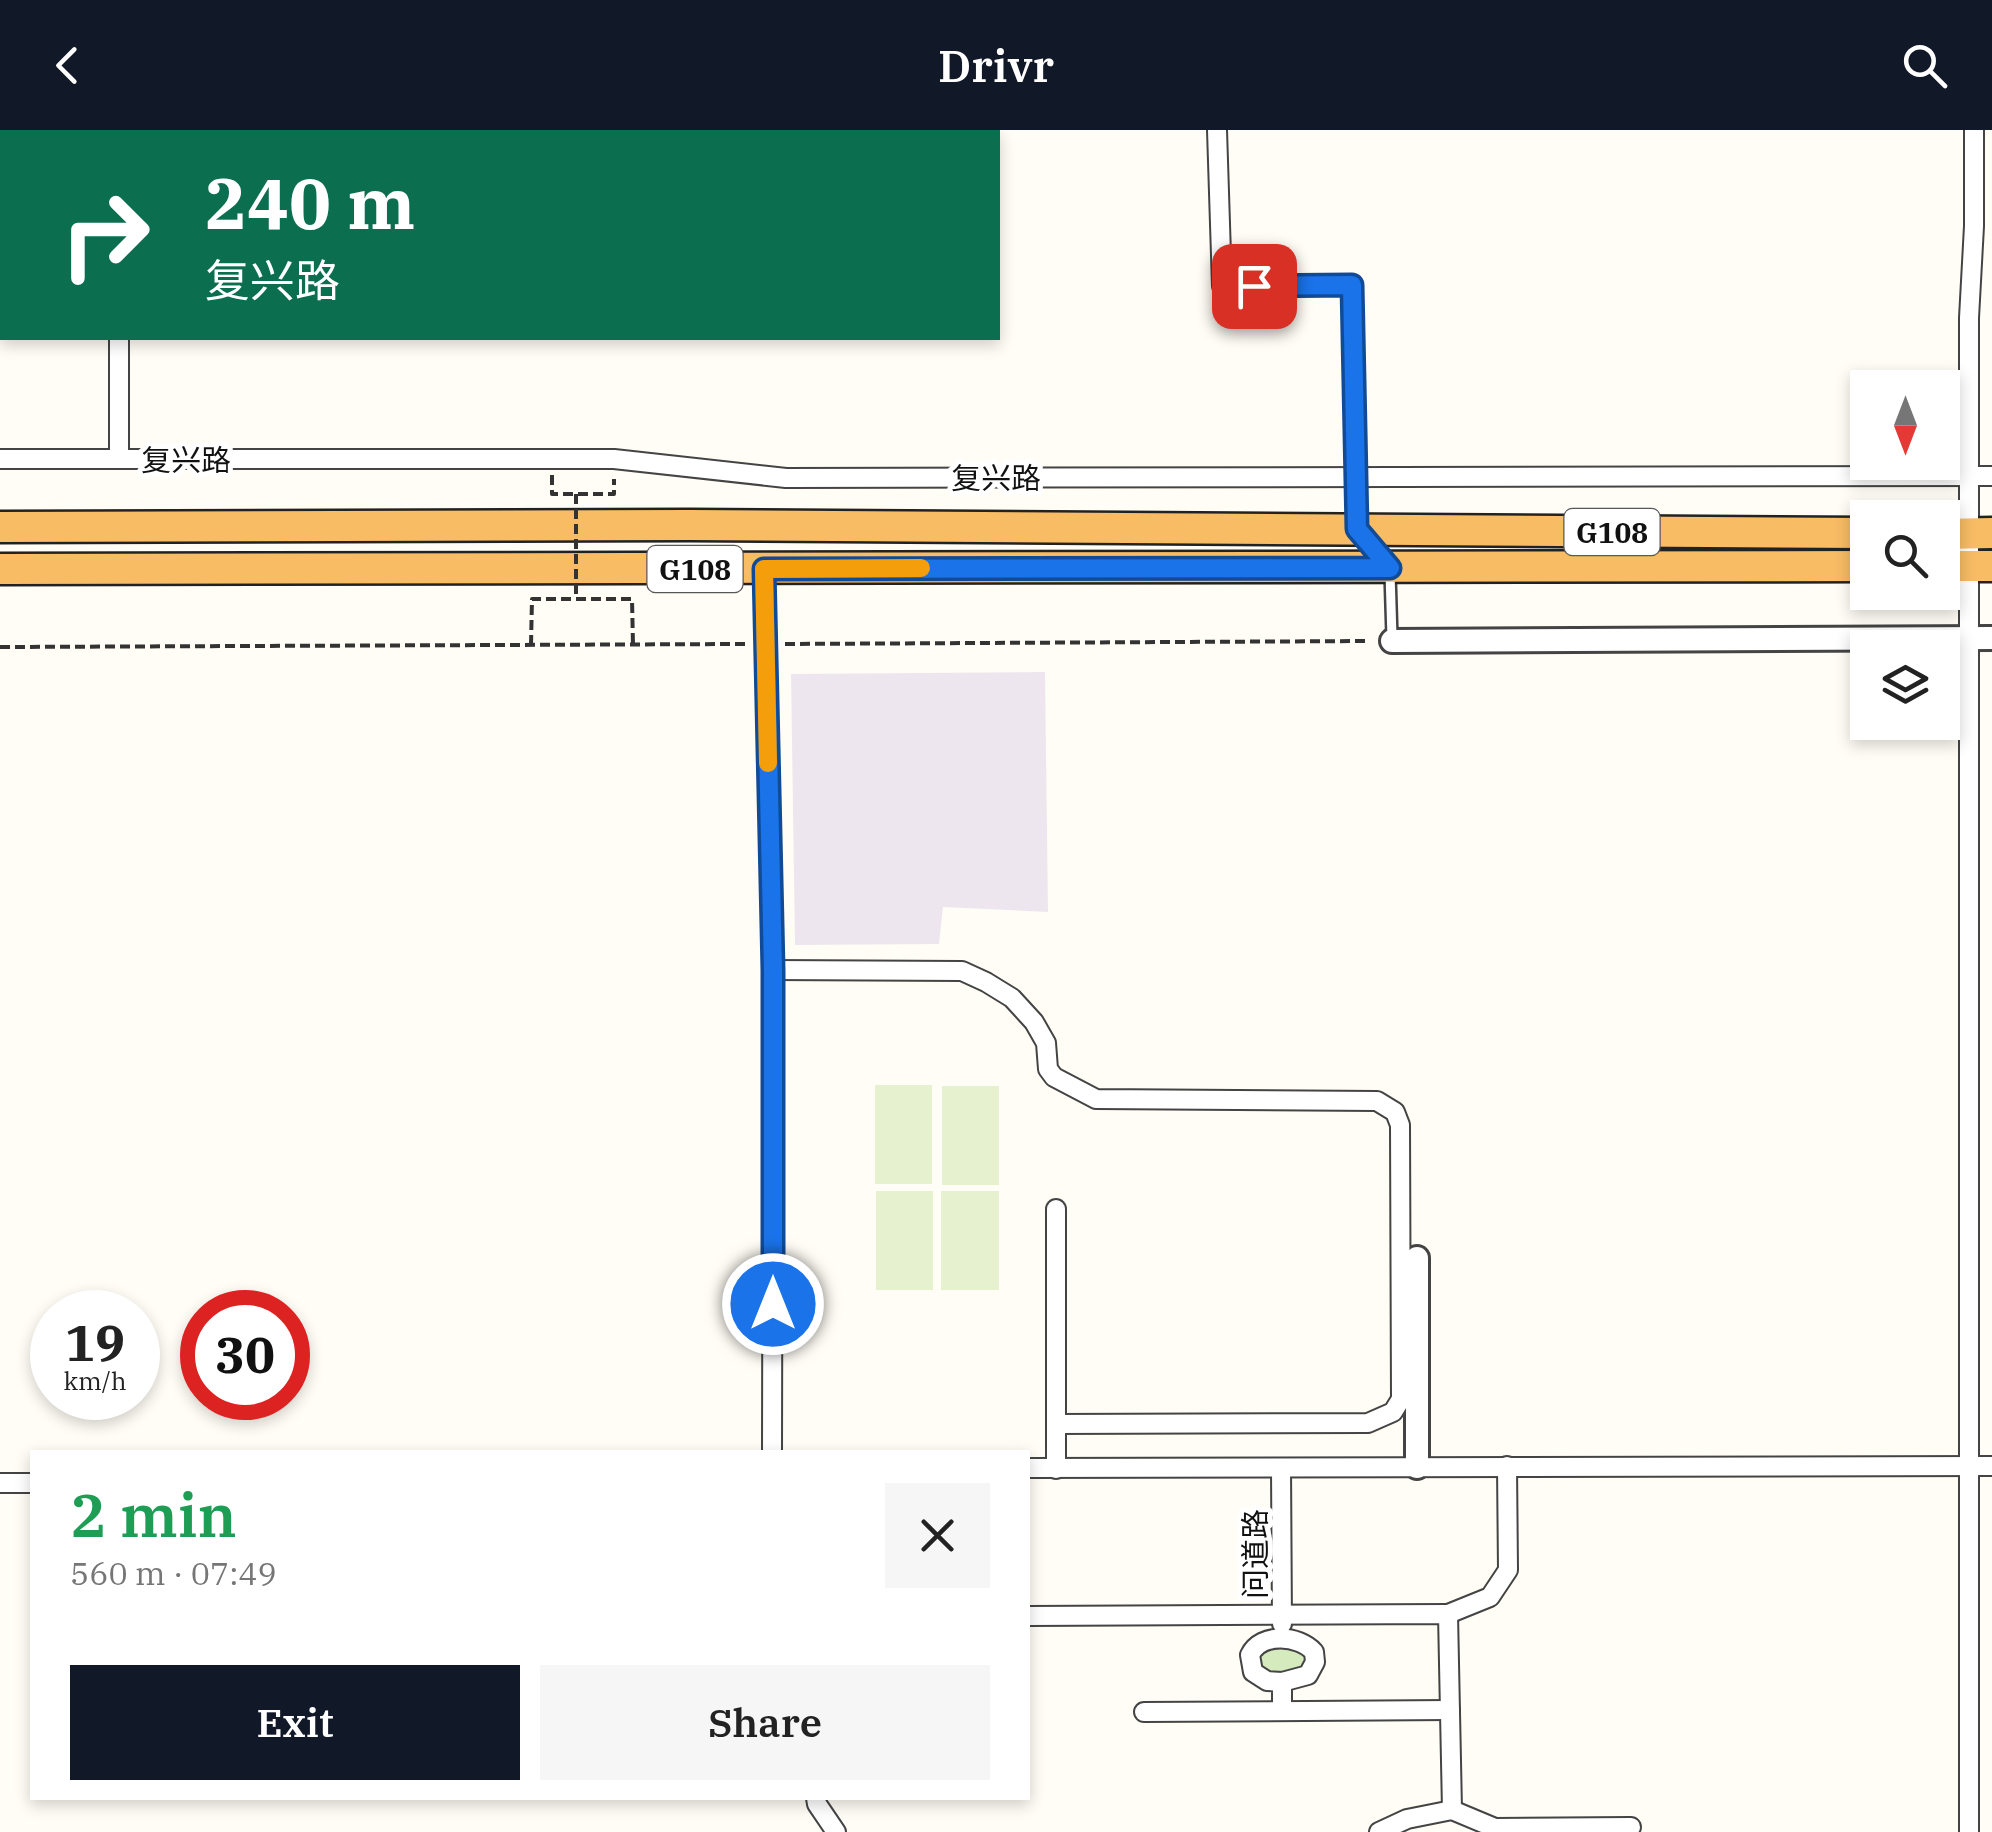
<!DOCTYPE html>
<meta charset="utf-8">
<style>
body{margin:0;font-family:"IBM Plex Serif","Noto Sans SC",serif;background:#f6f6f6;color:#222;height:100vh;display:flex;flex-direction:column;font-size:38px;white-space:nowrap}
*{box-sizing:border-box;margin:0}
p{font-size:32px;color:#767676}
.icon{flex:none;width:55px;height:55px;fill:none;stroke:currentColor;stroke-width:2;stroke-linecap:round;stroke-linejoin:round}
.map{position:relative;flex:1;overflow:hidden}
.drawer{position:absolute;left:30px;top:1320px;width:1000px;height:350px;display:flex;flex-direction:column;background:#fff;border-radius:0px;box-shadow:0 5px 15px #0003}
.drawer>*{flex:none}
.banner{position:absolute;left:0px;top:0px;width:1000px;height:210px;box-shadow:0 5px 15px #0003;background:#0b6e4f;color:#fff;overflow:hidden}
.needle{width:65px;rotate:180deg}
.buttons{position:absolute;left:1850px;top:240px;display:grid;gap:20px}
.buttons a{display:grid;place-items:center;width:110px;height:110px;border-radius:0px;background:#fff;box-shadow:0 5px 15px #0003;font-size:50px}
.speed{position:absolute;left:30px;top:1160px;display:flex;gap:20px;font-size:50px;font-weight:700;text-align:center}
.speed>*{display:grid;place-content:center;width:130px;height:130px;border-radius:50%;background:#fff;box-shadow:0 5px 15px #0003;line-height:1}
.speed small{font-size:25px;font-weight:400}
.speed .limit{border:15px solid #d22;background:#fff;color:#111}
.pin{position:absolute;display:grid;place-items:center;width:85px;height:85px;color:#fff;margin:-42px;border-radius:20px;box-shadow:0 5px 15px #0006}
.me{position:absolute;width:110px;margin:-55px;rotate:0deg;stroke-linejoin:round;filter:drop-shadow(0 0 8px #0008)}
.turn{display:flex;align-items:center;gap:35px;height:210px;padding:0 40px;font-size:45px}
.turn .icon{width:130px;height:130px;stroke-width:2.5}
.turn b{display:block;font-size:70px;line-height:85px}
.round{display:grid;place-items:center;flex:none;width:105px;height:105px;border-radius:0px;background:#f6f6f6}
.overview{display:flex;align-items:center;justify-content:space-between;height:170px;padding:0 40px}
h1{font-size:60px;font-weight:600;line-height:75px;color:#1e9e55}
.button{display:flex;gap:20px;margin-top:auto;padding:20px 40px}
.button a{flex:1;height:115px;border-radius:0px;background:#111827;color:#fff;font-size:40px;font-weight:600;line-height:115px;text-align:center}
.button a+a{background:#f6f6f6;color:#222}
header{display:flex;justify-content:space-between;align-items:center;height:130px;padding:0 40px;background:#111827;color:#fff;font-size:45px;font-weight:600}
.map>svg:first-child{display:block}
.industrial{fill:#eee6ef}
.green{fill:#d5ebbd}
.pitch{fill:#e6f2cf}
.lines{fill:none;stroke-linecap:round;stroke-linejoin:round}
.service-casing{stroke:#444;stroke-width:14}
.minor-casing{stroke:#444;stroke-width:22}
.tertiary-casing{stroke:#444;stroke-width:28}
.trunk-casing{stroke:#222;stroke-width:35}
.path{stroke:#333;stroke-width:4;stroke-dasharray:10 5;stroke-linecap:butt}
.service{stroke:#fff;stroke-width:9}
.minor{stroke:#fff;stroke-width:18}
.tertiary{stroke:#fff;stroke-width:22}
.trunk{stroke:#f7bc64;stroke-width:30}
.path-bridge{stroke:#333;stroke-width:4;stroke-dasharray:10 5;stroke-linecap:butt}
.route-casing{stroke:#114b97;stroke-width:25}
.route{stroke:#1a73e8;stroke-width:18}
.slow{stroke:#f59e0b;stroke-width:18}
.labels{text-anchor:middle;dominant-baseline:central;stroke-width:10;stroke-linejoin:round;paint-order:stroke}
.shield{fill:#fff;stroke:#585858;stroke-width:2.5}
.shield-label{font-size:28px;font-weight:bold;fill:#111}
.street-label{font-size:30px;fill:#111;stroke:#fff}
</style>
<header><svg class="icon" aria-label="back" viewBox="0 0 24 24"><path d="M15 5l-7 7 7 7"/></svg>Drivr<svg class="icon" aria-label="search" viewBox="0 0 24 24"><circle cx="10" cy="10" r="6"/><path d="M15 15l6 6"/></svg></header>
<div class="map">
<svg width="1992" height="1702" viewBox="0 0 1992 1702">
<rect width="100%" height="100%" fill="#fffdf5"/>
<polygon class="industrial" points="1045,542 1048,782 943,777 939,814 795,815 791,544"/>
<polygon class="green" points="1262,1513 1311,1522 1303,1545 1257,1543 1255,1518"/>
<g class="pitch">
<rect x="875" y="955" width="57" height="99"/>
<rect x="942" y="956" width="57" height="99"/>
<rect x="876" y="1061" width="57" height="99"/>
<rect x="941" y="1061" width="58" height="99"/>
</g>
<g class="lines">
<defs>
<g id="service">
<polyline points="1352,155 1357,394"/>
<polyline points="1390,443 1392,508"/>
</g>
<g id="minor">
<polyline points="896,0 896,2"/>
<polyline points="1217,0 1222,156 1352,155"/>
<polyline points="122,2 122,0"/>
<polyline points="0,150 2,150"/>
<polyline points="119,208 119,329"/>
<polyline points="0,329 614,329 786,348 1992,346"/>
<polyline points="764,439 773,840 772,1322"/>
<polyline points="773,840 962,841 986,852 1012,868 1034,892 1046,913 1048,939 1054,947 1096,969 1377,971 1395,982 1400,995 1401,1269 1393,1282 1368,1293 1056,1294 1056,1339"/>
<polyline points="1056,1294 1056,1079"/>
<polyline points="1028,1338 1992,1336"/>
<polyline points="1281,1338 1282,1494"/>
<polyline points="0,1353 32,1353"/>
<polyline points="1448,1484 1490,1467 1508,1440 1507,1336"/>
<polyline points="1028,1486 1448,1484 1452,1680"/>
<path d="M1282,1552L1267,1551L1253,1542L1250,1525C1261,1502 1299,1505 1314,1522L1315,1532L1308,1545L1282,1552V1581"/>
<polyline points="1144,1582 1450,1580"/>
<polyline points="816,1668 817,1674 836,1702"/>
<polyline points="1379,1702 1407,1689 1452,1680 1495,1698 1631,1697"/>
<polyline points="1969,1702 1969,188 1974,96 1974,0"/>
</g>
<g id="tertiary">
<polyline points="1392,511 1992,508"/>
<polyline points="1417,1128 1417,1337"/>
</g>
<g id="trunk">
<polyline points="0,397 690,395 1868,403"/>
<polyline points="1942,404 1992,403"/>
<polyline points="1942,436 1992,436"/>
<polyline points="0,439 1868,436"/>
</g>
</defs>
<use href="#service" class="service-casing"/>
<use href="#minor" class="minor-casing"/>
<use href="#tertiary" class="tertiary-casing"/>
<use href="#trunk" class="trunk-casing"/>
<g class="path">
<polyline points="552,345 552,364 614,364 614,349"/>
<polyline points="785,514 1370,511"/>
<polyline points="531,515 532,469 632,469 633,515"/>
<polyline points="0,517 745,514"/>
</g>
<use href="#service" class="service"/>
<use href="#minor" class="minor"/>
<use href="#tertiary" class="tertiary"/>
<use href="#trunk" class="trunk"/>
<polyline class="path-bridge" points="576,364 576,469"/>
</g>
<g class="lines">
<defs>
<polyline id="route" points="773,1174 773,840 764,439 1390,438 1357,399 1352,155 1254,156"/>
</defs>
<use href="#route" class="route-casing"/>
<use href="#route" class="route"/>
<polyline class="slow" points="768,633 764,439 921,438"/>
</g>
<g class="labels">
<g class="shield">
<rect x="1564.5" y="379" width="95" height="46" rx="8"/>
<rect x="647.5" y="416" width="95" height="46" rx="8"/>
</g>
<g class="shield-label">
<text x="1612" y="402">G108</text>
<text x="695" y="439">G108</text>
</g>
<g class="street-label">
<text x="186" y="329">复兴路</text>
<text x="996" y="347">复兴路</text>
<text transform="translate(1254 1424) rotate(-90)">问道路</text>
</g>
</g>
</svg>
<div class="buttons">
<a><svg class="needle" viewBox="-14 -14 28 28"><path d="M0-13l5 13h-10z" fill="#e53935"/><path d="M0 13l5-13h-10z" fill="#767676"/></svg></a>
<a><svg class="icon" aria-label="search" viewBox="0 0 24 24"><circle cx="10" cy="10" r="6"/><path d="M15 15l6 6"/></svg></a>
<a><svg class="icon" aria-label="layers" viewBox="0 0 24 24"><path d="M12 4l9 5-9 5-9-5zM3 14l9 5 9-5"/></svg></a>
</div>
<div class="speed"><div>19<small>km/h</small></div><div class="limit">30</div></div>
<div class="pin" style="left:1254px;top:156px;background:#d93025"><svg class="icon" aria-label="arrive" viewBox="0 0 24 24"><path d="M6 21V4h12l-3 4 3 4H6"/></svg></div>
<svg class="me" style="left:773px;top:1174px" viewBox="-20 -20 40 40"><circle r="17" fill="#1a73e8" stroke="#fff" stroke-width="3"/><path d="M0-11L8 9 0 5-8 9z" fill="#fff"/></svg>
<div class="banner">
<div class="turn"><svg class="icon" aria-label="right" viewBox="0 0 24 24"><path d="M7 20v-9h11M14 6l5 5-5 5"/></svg><div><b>240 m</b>复兴路</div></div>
</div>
<section class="drawer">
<div class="overview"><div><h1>2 min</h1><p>560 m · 07:49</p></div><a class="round"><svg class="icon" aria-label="close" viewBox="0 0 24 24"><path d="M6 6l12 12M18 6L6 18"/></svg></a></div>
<div class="button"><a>Exit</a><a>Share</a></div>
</section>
</div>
